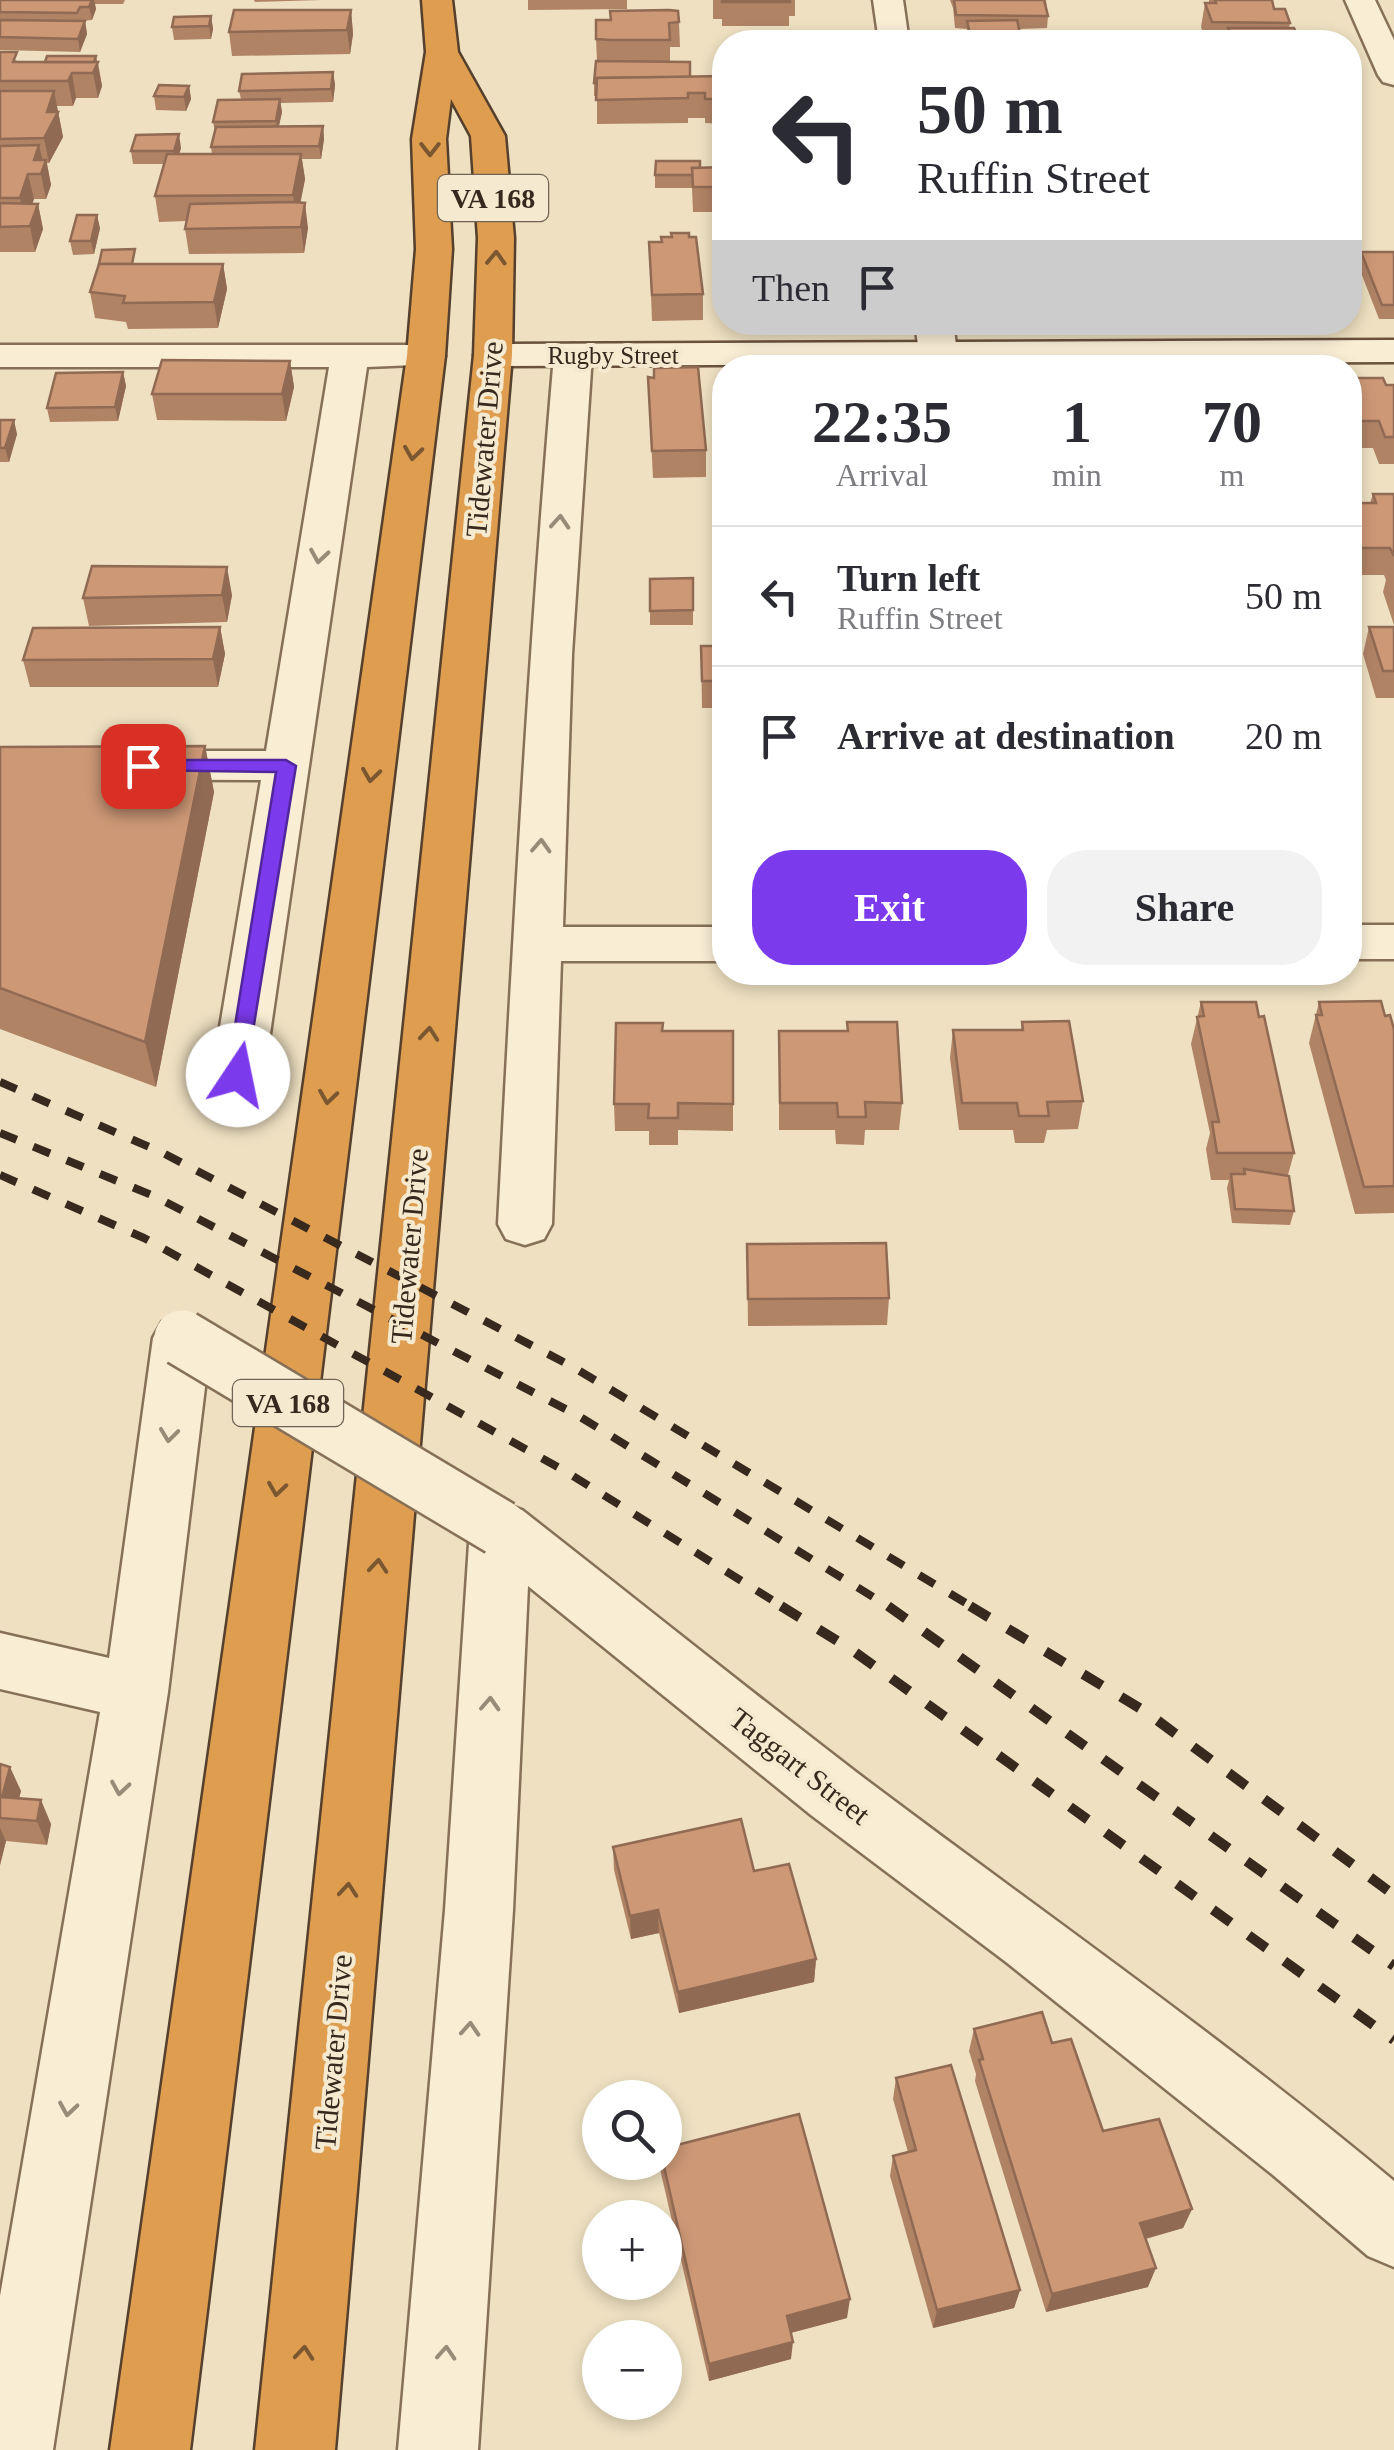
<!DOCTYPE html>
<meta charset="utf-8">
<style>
body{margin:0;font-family:"Times New Roman",serif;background:#f2f2f3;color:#2b2b33;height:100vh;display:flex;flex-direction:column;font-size:38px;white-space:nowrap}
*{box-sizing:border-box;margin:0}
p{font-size:32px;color:#7c7c81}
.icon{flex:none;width:55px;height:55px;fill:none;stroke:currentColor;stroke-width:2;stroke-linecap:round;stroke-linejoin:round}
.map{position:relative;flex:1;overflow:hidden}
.details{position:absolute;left:712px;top:355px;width:650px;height:630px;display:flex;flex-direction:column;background:#fff;border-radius:40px;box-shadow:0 5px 15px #0003}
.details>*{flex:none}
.guide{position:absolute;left:712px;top:30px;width:650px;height:305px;border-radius:40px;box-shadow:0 5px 15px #0003;background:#fff;color:#2b2b33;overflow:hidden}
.buttons{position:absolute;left:582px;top:2080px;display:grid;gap:20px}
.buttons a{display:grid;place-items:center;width:100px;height:100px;border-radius:50%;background:#fff;box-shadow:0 5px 15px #0003;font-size:50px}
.pin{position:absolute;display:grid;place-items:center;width:85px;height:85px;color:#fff;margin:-42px;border-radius:20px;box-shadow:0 5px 15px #0006}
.me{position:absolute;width:110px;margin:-55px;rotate:11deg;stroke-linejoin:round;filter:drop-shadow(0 0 8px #0008)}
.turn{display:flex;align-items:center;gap:35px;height:210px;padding:0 40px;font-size:45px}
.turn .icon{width:130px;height:130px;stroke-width:2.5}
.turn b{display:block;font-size:70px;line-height:85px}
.then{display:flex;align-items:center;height:95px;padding:0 40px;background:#0003;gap:20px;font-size:38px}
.eta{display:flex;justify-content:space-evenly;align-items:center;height:170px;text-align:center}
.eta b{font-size:60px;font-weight:600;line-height:70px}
.primary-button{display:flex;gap:20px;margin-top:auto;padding:20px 40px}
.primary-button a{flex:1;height:115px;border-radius:40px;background:#7c3aed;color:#fff;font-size:40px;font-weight:600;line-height:115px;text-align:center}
.primary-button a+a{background:#f2f2f3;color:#2b2b33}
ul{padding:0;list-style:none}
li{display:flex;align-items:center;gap:30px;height:140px;padding:0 40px;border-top:2px solid #e1e1e2}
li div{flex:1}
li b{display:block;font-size:38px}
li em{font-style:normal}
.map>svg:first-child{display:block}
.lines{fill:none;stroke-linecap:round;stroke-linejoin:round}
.street-casing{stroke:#877058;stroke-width:5}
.secondary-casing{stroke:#69513c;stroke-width:5}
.highway-casing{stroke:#553f2d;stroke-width:5}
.street{fill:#f9edd4;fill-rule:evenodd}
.secondary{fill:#f9edd4;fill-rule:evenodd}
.highway{fill:#df9d50;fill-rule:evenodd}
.rail-far1{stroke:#37291d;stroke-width:8;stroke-dasharray:18 18;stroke-linecap:butt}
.rail{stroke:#37291d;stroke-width:10;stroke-dasharray:22 22;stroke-linecap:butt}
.street-bridge-casing{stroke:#877058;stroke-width:60;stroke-linecap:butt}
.street-bridge{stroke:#f9edd4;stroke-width:55}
.wall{fill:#b08365}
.shaded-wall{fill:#906a53}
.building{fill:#cd9876;stroke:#906a53;stroke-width:2.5}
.oneway{stroke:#7a5731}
.oneway2{stroke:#988b78}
.route{fill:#7c3aed;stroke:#51269a;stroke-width:2.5}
.labels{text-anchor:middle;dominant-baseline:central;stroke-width:8;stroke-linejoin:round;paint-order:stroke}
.far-street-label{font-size:25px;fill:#37291d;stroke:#f5ead0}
.shield{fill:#f5ead0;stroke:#706353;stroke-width:2.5}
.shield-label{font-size:28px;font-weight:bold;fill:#37291d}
.street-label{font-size:30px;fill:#37291d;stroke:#f5ead0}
</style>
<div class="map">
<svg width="1394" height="2450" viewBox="0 0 1394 2450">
<rect width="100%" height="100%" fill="#eee0c1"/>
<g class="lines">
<defs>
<g id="street">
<polygon points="873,0 903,0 909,42 879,42"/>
<polygon points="1345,0 1375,0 1394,40 1394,85 1383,82 1378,75"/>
<polygon points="915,322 953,322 959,368 921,368"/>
<path d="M573,344L586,347L592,355L572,654L563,927H725V961H561L552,1224L544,1239L525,1245L506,1239L498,1224C513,934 529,645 554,355L560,347Z"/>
<polygon points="0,345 426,345 439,348 445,356 439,364 367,367 264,1075 256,1088 238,1094 220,1088 212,1075 261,780 0,779 0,751 266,751 329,367 0,367"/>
<rect x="1350" y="925" width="44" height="34"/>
<polygon points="182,1316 202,1322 211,1338 168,1692 53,2450 0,2450 0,2296 100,1712 0,1689 0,1633 109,1658 153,1338 162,1322"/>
<path d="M500,1502L522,1510C633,1597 744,1686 856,1772C1036,1908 1221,2036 1394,2181V2267L1368,2256L1273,2175L1006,1962L811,1815L528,1586L513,1910L478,2450H398L445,1910L470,1528L478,1510Z"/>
</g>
<polygon id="secondary" points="1394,340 1394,362 493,366 480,363 474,355 480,347 493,344"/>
<polygon id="highway" points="422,0 452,0 458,52 505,136 514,238 512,355 335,2450 255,2450 474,355 478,238 471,136 451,99 446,139 452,249 445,356 190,2450 110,2450 407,356 416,249 412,139 426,52"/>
</defs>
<use href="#street" class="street-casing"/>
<use href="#secondary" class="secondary-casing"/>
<use href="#highway" class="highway-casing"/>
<use href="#street" class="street"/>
<use href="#secondary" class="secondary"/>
<use href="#highway" class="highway"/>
<g class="rail-far1">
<polyline points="0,1082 163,1153 573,1367 974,1608"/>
<polyline points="0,1133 154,1196 577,1415 891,1608"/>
<polyline points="0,1175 144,1238 565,1471 785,1608"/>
</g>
<g class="rail">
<polyline points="781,1606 852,1650 1394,2040"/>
<polyline points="888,1606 1394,1966"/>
<polyline points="970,1606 1146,1712 1394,1895"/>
</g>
<defs>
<polyline id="street-bridge" points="182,1338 500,1528"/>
</defs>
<use href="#street-bridge" class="street-bridge-casing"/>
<use href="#street-bridge" class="street-bridge"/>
</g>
<g class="wall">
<polygon points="0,0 125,0 123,4 95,4 96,9 92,20 81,21 85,21 87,34 80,52 0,50"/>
<polygon points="254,0 321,0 255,2"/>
<polygon points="528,0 627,0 627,9 528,10"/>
<polygon points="713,0 795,0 795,16 789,16 789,26 722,26 722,19 713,19"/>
<polygon points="950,0 1046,0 1048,16 1047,28 1019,29 1022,42 960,42 961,36 967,34 967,29 955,28 953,8"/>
<polygon points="1209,0 1272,0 1274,9 1290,23 1289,28 1300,42 1206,42 1201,27 1205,3 1209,3"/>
<polygon points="351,10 353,34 350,54 232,56 229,32"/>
<polygon points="211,16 213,29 211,39 174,40 172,27"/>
<polygon points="611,20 679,22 680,47 670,47 670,62 690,77 725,76 725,124 705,123 705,118 688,118 688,123 597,124 597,96 594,96 594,83 597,61 596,39"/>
<polygon points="0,52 19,62 98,62 102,86 98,98 76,98 73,106 57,106 63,137 49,163 47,163 51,185 46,199 34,199 32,204 38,204 43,229 35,252 0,252"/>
<polygon points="333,72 335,85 333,102 280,103 282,112 279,126 323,126 324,139 321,159 302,159 305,179 300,203 308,228 304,253 189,254 185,229 186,221 159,222 155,196 164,164 133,164 131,151 181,148 179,154 212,154 211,147 215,132 213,122 241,99 239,91"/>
<polygon points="189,86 191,99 186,111 156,110 154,96"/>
<polygon points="725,167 725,212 693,212 692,188 655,188 655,175 700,168"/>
<polygon points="714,223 725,223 725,292 715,292"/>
<polygon points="100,228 94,254 73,255 70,241"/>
<polygon points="649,242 703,294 703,320 652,321"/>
<polygon points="1361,252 1394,252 1394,319 1379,319 1358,265"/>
<polygon points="137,264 223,264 227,289 218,328 128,329 126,322 95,318 90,292"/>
<polygon points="290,361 294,387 286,421 157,420 152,394"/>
<polygon points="123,372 126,386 118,421 50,422 47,408"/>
<polygon points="648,377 706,450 706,477 653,478"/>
<polygon points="1350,378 1386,385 1394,385 1394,464 1379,464 1373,448 1350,448"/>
<polygon points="0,420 17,434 9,462 0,462"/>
<polygon points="1373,494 1394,494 1394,625 1383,592 1386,580 1384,575 1352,575 1350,569 1350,503 1370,503"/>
<polygon points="693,578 693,625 650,625 650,579"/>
<polygon points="232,595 227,622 89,626 83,598"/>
<polygon points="220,627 225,654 218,687 30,687 23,660"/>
<polygon points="1369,627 1394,627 1394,698 1376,698 1363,654"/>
<polygon points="701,646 725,646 725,708 702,708"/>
<polygon points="725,725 725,882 715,882 714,737 722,737"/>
<polygon points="205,746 214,792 156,1087 0,1029 0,747"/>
<polygon points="1350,781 1358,814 1351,841 1350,841"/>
<polygon points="1201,1002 1259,1017 1294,1153 1288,1175 1294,1211 1290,1225 1232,1223 1227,1188 1229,1180 1211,1180 1206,1149 1210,1133 1191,1044"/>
<polygon points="1319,1002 1385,1016 1394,1029 1394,1213 1355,1214 1309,1043"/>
<polygon points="847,1022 902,1103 899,1130 865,1130 864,1145 836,1144 835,1130 779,1130 779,1031 847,1031"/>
<polygon points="1022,1022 1083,1101 1078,1129 1047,1130 1044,1143 1015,1143 1013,1130 959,1130 950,1058 953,1030 1021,1030"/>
<polygon points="663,1031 733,1031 733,1131 678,1130 678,1145 649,1145 649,1131 615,1131 614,1104"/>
<polygon points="747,1244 889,1298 887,1325 748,1326"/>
<polygon points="0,1764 21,1791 19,1798 51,1824 47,1845 6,1841 0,1865"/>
<polygon points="613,1847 754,1871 816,1959 814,1982 679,2013 659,1933 631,1939 614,1870"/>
<polygon points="974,2029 1052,2043 1103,2131 1192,2209 1183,2228 1146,2239 1148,2287 1046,2312 975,2081 976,2074 969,2051"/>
<polygon points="896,2078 1020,2290 1014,2308 933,2328 890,2176 893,2156 908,2152 893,2099"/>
<polygon points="660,2162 665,2162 847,2318 791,2333 791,2359 709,2381 660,2169"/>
</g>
<g class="shaded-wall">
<polygon points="92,0 94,0 96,9 92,20 89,7"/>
<polygon points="351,10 353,34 350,54 347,30"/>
<polygon points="211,16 213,29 211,39 209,26"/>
<polygon points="85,21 87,34 80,52 78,39"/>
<polygon points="96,56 102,86 98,98 93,73 92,73"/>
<polygon points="333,72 335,85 333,102 331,89"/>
<polygon points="72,73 76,98 73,106 68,81"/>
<polygon points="189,86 191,99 186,111 184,97"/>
<polygon points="54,91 63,137 49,163 44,138 47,112"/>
<polygon points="280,99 282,112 277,134 276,121"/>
<polygon points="323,126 324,139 321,159 319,146"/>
<polygon points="179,134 181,148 176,164 174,151"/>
<polygon points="39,145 44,166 46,160 51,185 46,199 41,174 34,160"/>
<polygon points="301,154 305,179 297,221 293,195"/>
<polygon points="28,174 34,199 25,223 20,198"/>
<polygon points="305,203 308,228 304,253 301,227"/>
<polygon points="38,204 43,229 35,252 30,226"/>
<polygon points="97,215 100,228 94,254 91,241"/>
<polygon points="223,264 227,289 218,328 214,302"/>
<polygon points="290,361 294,387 286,421 282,394"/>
<polygon points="123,372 126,386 118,421 115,407"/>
<polygon points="14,420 17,434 9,462 5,448"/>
<polygon points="227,567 232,595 227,622 222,595"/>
<polygon points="220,627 225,654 218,687 213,659"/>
<polygon points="205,746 214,792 156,1087 145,1042"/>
<polygon points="10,1767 21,1791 13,1821 2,1797"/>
<polygon points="41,1800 51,1824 47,1845 37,1821"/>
<polygon points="0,1828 6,1841 0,1865"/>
<polygon points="658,1910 659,1933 631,1939 630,1916"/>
<polygon points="816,1959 814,1982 679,2013 678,1992"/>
<polygon points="1192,2209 1183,2228 1133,2242 1140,2223"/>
<polygon points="1156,2268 1148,2287 1046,2312 1052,2294"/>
<polygon points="1020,2290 1014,2308 933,2328 937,2310"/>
<polygon points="850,2299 847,2318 786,2334 787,2316"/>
<polygon points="793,2342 791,2359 709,2381 709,2364"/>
</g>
<g class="building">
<polygon points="0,0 92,0 89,7 80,7 77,13 0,12"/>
<rect x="722" y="0" width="68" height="2"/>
<polygon points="954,0 1044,0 1048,16 956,15"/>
<polygon points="1215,0 1272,0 1274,9 1285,9 1290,23 1212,22 1205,3 1216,3"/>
<polygon points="234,10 351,10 347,30 229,32"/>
<polygon points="669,10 678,11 679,22 669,23 670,40 611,40 596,39 596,20 611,20 610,11"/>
<polygon points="211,16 209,26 172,27 174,17"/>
<polygon points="0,20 85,21 78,39 0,37"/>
<polygon points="1017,20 1022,42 962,42 961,36 970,34 967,21"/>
<polygon points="1228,28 1294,28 1300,42 1234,42"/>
<polygon points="1143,40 1176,40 1177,42 1143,42"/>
<polygon points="0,52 17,52 13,62 98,62 93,73 72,73 68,81 0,81"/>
<polygon points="47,56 96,56 94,62 45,62"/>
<polygon points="596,61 690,62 690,77 597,78 597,83 594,83"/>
<polygon points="333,72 331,89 239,91 242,74"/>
<polygon points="725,76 725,99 705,99 705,93 688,93 688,98 596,100 597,78"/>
<polygon points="159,85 189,86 184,97 154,96"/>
<polygon points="0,91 54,91 47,112 58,112 44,138 0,139"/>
<polygon points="280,99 276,121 213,122 218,100"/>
<polygon points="323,126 319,146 211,147 216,127"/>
<polygon points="179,134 174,151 131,151 136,135"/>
<polygon points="39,145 34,160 46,160 41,174 28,174 20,198 0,198 0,146"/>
<polygon points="167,154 301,154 293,195 155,196"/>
<polygon points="656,161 700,161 700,168 692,168 693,175 655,175"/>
<polygon points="725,167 725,187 693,187 692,168"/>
<polygon points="293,202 305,203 301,227 185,229 190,204"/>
<polygon points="0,203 38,204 30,226 0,227"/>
<polygon points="77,215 97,215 91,241 70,241"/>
<polygon points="714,223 725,223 725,266 715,266"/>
<polygon points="671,233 689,233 689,237 696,237 703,294 652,295 649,242 662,242 661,237 672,237"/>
<polygon points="135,249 132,264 99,264 102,250"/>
<polygon points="1361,252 1394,252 1394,305 1382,305"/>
<polygon points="99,264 223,264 214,302 123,303 125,296 90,292"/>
<polygon points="162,360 290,361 282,394 152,394"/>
<polygon points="1237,365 1238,368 1181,367"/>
<polygon points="698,367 706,450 652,451 648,377 654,378 654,368"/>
<polygon points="123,372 115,407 47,408 56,373"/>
<polygon points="1350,378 1383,378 1386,385 1394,385 1394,437 1385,437 1379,421 1350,421"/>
<polygon points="0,420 14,420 5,448 0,448"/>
<polygon points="1373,494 1394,494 1394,556 1390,548 1358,548 1350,523 1350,503 1376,503"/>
<polygon points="92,566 227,567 222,595 83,598"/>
<polygon points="693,578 693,610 650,611 650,579"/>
<polygon points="220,627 213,659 23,660 33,628"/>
<polygon points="1369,627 1394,627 1394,671 1383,671"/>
<polygon points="701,646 725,646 725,681 702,681"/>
<polygon points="722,725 725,725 725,855 716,855 714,737 722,737"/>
<polygon points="205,746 145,1042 0,988 0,747"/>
<polygon points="1350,781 1358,814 1350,814"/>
<polygon points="1381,1001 1385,1016 1390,1015 1394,1029 1394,1186 1364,1187 1316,1015 1322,1015 1319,1002"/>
<polygon points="1201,1002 1256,1002 1259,1017 1264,1016 1294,1153 1217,1153 1212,1122 1219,1122 1197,1017 1204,1016"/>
<polygon points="1069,1021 1083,1101 1047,1102 1049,1116 1019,1116 1017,1103 962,1103 953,1030 1023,1030 1022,1022"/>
<polygon points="847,1022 897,1022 902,1103 865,1102 866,1117 838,1117 837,1103 780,1103 779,1031 848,1031"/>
<polygon points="616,1023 663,1023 662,1031 733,1031 733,1104 678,1103 678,1118 648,1118 649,1104 614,1104"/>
<polygon points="1244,1169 1289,1176 1294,1211 1235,1209 1231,1174 1245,1174"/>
<polygon points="886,1243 889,1298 748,1299 747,1244"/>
<polygon points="0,1764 10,1767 2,1797 41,1800 37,1821 0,1818"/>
<polygon points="741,1819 754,1871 789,1864 816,1959 678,1992 658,1910 630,1916 613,1847"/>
<polygon points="1042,2012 1052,2043 1071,2039 1103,2131 1159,2119 1192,2209 1140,2223 1156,2268 1052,2294 979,2060 983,2059 974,2029"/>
<polygon points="951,2065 1020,2290 937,2310 893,2156 916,2150 896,2078"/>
<polygon points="799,2114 850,2299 787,2316 793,2342 709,2364 663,2162 665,2162 665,2148"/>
</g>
<defs><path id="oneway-chevron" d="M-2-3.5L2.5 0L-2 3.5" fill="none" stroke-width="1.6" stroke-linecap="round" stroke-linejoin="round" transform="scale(2.5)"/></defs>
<g class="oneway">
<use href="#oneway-chevron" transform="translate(430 149) rotate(90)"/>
<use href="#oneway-chevron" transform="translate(496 258) rotate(-88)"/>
<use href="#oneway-chevron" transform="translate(413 453) rotate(98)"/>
<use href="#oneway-chevron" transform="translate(371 775) rotate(98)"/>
<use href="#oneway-chevron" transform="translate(429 1034) rotate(-85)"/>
<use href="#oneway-chevron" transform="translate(328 1097) rotate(98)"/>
<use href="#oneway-chevron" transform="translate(277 1489) rotate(98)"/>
<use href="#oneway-chevron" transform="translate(378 1566) rotate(-85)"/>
<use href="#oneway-chevron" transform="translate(348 1890) rotate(-85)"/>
<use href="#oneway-chevron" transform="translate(304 2353) rotate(-85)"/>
</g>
<g class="oneway2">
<use href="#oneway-chevron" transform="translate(560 522) rotate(-86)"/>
<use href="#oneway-chevron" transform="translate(319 556) rotate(99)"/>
<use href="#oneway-chevron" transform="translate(541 846) rotate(-87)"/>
<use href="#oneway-chevron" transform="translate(169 1435) rotate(97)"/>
<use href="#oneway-chevron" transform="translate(490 1704) rotate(-87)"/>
<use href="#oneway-chevron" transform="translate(120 1788) rotate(99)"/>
<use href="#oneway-chevron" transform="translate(470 2029) rotate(-86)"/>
<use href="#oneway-chevron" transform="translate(68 2109) rotate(99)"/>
<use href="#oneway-chevron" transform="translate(446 2353) rotate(-86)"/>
</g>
<polygon class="route" points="143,760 286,760 296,766 245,1080 230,1080 227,1075 276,772 136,770 134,766"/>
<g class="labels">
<g class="far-street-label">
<text x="613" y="355">Rugby Street</text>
</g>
<g class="shield">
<rect x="438" y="175" width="110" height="46" rx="8"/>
<rect x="233" y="1380" width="110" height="46" rx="8"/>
</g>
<g class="shield-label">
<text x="493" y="198">VA 168</text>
<text x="288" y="1403">VA 168</text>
</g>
<g class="street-label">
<text transform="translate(484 439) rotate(-85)">Tidewater Drive</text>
<text transform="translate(409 1246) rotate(-85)">Tidewater Drive</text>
<text transform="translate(800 1766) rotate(38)">Taggart Street</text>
<text transform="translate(333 2052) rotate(-85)">Tidewater Drive</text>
</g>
</g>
</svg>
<div class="buttons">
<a><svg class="icon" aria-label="search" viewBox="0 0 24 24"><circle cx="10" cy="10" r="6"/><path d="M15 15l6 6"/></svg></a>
<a>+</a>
<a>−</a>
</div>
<div class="pin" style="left:143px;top:766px;background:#d93025"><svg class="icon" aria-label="arrive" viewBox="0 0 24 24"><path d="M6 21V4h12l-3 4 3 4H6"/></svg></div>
<svg class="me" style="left:238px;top:1075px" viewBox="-20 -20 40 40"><circle r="19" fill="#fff"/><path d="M0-13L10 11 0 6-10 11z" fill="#7c3aed"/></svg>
<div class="guide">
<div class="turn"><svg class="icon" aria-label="left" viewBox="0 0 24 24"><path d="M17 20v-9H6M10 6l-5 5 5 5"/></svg><div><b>50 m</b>Ruffin Street</div></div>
<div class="then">Then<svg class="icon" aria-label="arrive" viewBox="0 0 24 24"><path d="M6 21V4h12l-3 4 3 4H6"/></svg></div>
</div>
<section class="details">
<div class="eta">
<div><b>22:35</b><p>Arrival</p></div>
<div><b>1</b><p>min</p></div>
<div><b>70</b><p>m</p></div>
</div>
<ul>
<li><svg class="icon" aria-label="left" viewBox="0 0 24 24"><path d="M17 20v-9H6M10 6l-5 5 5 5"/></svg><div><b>Turn left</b><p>Ruffin Street</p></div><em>50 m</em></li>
<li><svg class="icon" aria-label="arrive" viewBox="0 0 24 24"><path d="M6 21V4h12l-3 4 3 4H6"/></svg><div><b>Arrive at destination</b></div><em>20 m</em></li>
</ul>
<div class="primary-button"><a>Exit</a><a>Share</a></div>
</section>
</div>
